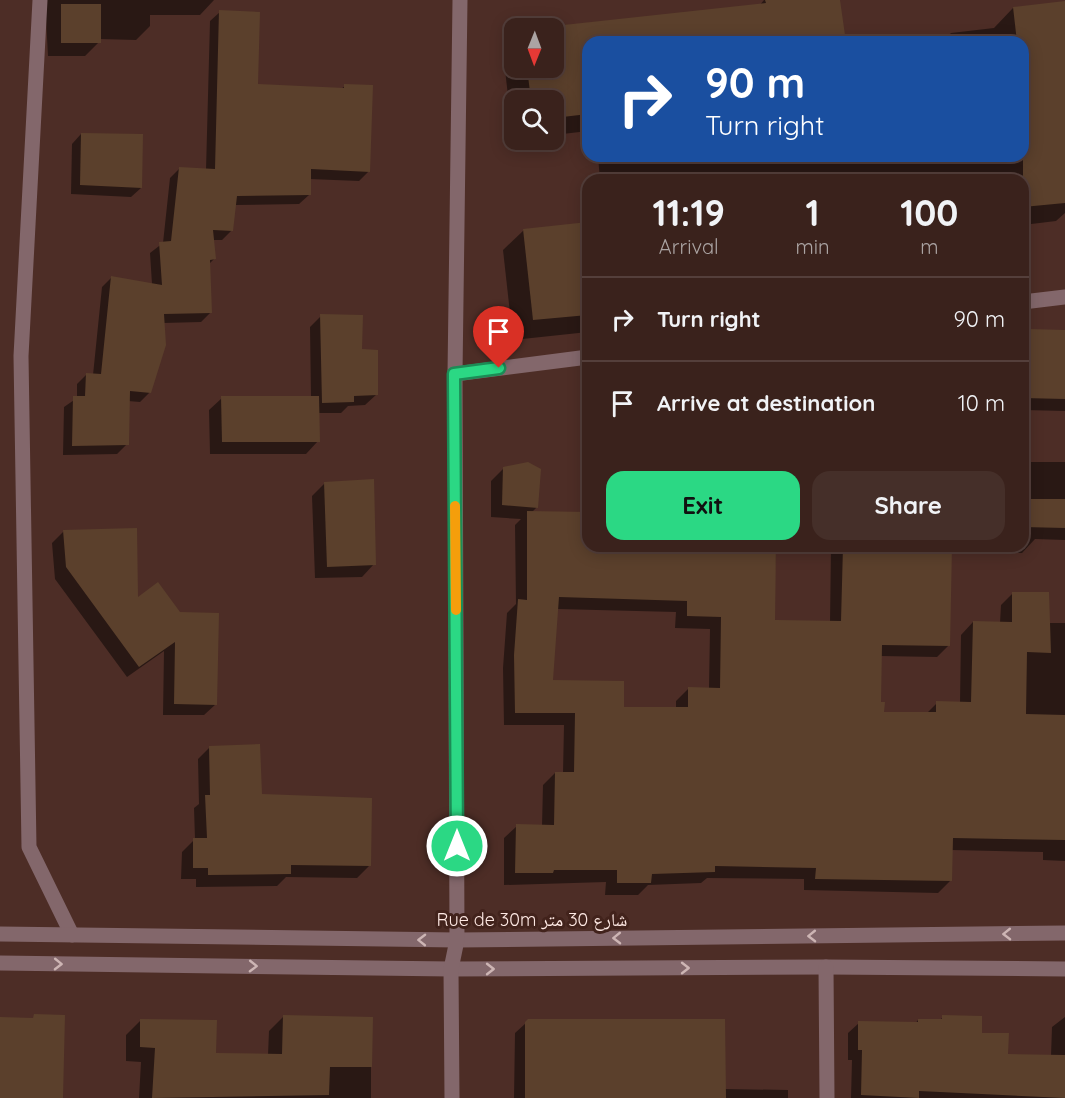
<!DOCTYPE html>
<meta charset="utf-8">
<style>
body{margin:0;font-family:Quicksand,"Noto Naskh Arabic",sans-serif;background:#452f29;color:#f1f3f6;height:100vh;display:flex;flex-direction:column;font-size:22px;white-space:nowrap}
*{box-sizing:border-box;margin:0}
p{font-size:20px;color:#aba4a3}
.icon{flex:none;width:33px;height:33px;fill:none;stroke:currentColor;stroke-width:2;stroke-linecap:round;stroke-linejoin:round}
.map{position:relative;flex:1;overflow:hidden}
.side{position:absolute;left:582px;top:174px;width:447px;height:378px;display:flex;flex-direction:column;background:#3a221c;border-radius:18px;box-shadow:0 3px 15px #0003,0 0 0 2px #543f3b}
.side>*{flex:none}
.guide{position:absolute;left:582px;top:36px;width:447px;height:126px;border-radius:18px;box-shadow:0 3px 15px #0003,0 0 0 2px #543f3b;background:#1a4fa0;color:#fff;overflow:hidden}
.needle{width:39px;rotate:181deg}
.buttons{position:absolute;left:504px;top:18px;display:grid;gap:12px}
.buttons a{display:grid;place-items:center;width:60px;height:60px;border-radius:12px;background:#3a221c;box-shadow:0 3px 15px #0003,0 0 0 2px #543f3b;font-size:30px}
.pin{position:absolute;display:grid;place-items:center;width:51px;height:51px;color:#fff;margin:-62px -26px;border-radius:50% 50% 50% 0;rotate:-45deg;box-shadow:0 0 6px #0007}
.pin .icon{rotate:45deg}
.me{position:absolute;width:66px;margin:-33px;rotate:0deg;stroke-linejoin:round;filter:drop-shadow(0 0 4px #0008)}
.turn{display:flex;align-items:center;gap:21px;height:126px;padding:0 24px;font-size:27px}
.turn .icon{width:78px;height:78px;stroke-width:2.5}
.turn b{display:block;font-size:42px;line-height:51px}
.eta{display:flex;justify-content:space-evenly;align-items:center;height:102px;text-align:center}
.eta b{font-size:36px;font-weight:700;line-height:42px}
.action{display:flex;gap:12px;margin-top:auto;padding:12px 24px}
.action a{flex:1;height:69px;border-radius:18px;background:#2bd884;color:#111;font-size:24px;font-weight:700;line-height:69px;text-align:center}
.action a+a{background:#452f29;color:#f1f3f6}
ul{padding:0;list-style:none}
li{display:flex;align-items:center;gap:18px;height:84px;padding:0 24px;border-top:2px solid #543f3b}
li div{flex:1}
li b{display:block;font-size:22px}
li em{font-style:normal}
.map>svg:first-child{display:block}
.shadow{fill:#0007;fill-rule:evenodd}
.building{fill:#5b402c;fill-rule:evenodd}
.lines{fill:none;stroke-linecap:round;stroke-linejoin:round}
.minor{stroke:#83676b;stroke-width:15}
.oneway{stroke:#cdb5b4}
.route-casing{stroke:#1c8c56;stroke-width:15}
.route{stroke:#2bd884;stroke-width:10}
.slow{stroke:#f59e0b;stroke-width:10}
.labels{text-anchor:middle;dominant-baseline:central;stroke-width:6;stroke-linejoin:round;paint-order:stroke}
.street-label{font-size:18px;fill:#fee9e4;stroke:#42231c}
</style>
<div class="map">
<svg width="1065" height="1098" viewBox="0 0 1065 1098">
<rect width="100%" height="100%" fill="#4d2d26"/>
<g class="shadow">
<polygon points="45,0 214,0 200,15 150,15 150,26 136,40 99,39 99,42 85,56 48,56"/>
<polygon points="764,0 839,0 844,42 588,42 588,131 554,135 554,100 514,100 513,140 503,52 514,41 514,68 554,68 554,28 549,28 759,6"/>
<polygon points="1065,2 1065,213 1056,221 1023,225 1023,180 600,180 598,156 1023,156 1023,42 924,42 944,40 951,33 994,28 1013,8"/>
<polygon points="220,12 257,86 341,89 345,86 369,171 359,181 309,179 309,195 299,204 235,205 232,230 222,240 213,240 214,259 209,264 211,312 201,322 163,323 150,392 140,402 128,401 127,444 117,454 63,455 64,407 77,398 77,384 87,374 93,375 102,287 111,278 152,284 150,253 163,243 170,178 179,169 206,170 210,21"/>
<polygon points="81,134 141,188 131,197 71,194 72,144"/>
<polygon points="588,223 588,332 513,340 503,250 524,230"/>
<polygon points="321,316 360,351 377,394 365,405 348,406 341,413 318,413 318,441 306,454 210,454 209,410 222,398 311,397 310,327"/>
<polygon points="1023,331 1065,331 1065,411 1023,410"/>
<polygon points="1023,462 1065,462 1065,540 1035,539 1022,553 994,553 994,546 1023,546"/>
<path d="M504,468L537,507L531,513H584L585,481L588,478V546H776L773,621L830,623L831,546H951L949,645L937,657L880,656V703L883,713L926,714L937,703H960L961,635L973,622L1000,623L1001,605L1013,593L1047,623H1065V861L1043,860V852L951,850L950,881L938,893L804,890V879L707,878L701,883L648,885L638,895H605L606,882L504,885V838L517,826H542L543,785L555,773H563L564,725H504L503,668L507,613L516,604L515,525L521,519L491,517V481ZM557,609L676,612L675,628L710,629L709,689L689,688L676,701V708H622L551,681Z"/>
<polygon points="325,483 374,564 362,577 315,578 312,496"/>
<polygon points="64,531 136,600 158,584 216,704 204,715 163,715 164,651 127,677 55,579 52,543"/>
<polygon points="210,747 260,796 369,866 357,878 286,877 277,886 196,887 196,879 181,879 182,852 195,839 194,808 199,804 198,759"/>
<polygon points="283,1017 371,1018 371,1098 139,1098 141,1062 126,1061 126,1035 141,1020 215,1054 268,1055 269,1031"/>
<polygon points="943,1017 980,1034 1007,1055 1051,1056 1052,1027 1065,1017 1065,1098 851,1098 852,1060 848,1060 848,1033 859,1023 915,1024 918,1020 939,1021"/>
<polygon points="526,1023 724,1089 788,1090 788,1098 514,1098 515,1033"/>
</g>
<g class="building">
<polygon points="765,0 840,0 846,42 588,42 588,114 554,118 554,100 531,100 527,68 554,68 554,28 536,28 766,3"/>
<polygon points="1065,1 1065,203 1023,207 1023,42 1017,42 1013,7"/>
<rect x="61" y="4" width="40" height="39"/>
<polygon points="219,10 260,12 258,84 344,88 344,84 373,85 370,172 311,169 311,195 237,196 233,231 213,230 216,259 210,260 212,313 164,314 166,345 151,393 130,391 129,445 72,446 73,396 85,396 86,373 101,374 111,276 162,285 159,242 171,241 179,167 215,169"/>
<polygon points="81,133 143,134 142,188 80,185"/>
<polygon points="588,222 588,315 533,320 523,229"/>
<polygon points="320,314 363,315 362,349 378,350 378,395 354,396 354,402 322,403"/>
<polygon points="1028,329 1065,330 1065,399 1023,398 1023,346 1028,346"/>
<polygon points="221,396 319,396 320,442 222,442"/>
<polygon points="528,462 541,469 538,508 502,505 503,467"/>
<polygon points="374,479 376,565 327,567 324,482"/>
<polygon points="1023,499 1065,499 1065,528 1023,527"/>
<path d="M527,511L588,512V546H776L775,620H777L841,621L843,546H952L950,646L882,645L881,702H885L884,712H936V701L971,702L973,621L1012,622V592H1049L1051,653L1027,652L1026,714L1065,715V840L953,838L952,881L815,879L816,868L715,866V872L652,874L651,883H617V870H554L553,873H515L516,824L554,825L555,772H574L575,713H515L514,655L518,599L527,600ZM559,597L687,601V616L721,617L720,688L688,687V707H624V681L553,680Z"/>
<polygon points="137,528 138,597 158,582 180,612 219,613 217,705 174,704 175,642 139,667 66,567 63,530"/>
<polygon points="260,744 262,794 372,798 371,866 291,865 291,874 208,875 208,868 193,868 193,838 207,838 205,795 210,795 209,746"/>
<polygon points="34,1014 65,1015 63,1098 0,1098 0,1017 33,1018"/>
<polygon points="283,1015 373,1017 372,1067 330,1067 329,1095 152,1098 155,1048 140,1047 140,1019 217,1020 216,1053 282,1054"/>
<polygon points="942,1015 982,1016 982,1033 1009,1033 1008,1054 1065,1055 1065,1098 919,1091 919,1098 861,1095 862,1050 858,1050 858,1021 918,1022 918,1019 942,1019"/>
<polygon points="528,1019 725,1019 726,1098 525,1098 525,1022"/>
</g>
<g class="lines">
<g class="minor">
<polyline points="40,0 21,356 29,847 72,935"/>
<polyline points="1023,302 1065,297"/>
<polyline points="455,374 588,357"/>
<polyline points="0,934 457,940 1065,933"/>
<polyline points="0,963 451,969 826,967 1065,969"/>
<polyline points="826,967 827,1098"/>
<polyline points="452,1098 451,969 457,940 455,374 460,0"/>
</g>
</g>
<defs><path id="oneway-chevron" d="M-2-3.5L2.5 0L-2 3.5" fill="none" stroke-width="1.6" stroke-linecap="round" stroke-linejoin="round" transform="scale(1.5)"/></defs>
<g class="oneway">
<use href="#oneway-chevron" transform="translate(1007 934) rotate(179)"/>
<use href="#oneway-chevron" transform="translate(812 936) rotate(179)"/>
<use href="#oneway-chevron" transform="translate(617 938) rotate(179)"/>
<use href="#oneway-chevron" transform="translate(422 940) rotate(-179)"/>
<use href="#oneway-chevron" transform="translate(58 964) rotate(1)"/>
<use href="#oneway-chevron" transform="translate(253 966) rotate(1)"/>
<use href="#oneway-chevron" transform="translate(685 968)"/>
<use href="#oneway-chevron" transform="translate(490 969)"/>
</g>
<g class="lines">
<defs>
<polyline id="route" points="457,846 454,374 499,368"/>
</defs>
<use href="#route" class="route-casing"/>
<use href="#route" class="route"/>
<polyline class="slow" points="455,506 456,610"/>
</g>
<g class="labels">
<g class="street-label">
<text x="532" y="919">Rue de 30m شارع 30 متر</text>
</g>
</g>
</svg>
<div class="buttons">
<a><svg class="needle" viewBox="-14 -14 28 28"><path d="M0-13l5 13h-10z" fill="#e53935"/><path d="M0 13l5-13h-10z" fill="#aba4a3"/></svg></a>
<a><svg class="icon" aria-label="search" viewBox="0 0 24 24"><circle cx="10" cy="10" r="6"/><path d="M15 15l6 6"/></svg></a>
</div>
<div class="pin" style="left:499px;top:368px;background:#d93025"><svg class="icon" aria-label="arrive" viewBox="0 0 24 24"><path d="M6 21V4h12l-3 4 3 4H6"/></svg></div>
<svg class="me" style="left:457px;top:846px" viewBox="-20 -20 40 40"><circle r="17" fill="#2bd884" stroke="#fff" stroke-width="3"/><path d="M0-11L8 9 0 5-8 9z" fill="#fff"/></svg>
<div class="guide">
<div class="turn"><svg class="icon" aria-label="right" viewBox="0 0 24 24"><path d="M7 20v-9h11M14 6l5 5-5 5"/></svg><div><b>90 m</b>Turn right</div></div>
</div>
<section class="side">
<div class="eta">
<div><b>11:19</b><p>Arrival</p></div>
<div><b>1</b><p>min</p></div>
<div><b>100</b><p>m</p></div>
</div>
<ul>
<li><svg class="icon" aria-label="right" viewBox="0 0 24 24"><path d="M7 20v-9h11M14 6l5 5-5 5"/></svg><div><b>Turn right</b></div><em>90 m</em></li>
<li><svg class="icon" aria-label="arrive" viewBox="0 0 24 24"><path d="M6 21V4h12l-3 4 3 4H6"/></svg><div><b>Arrive at destination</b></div><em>10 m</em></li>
</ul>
<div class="action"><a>Exit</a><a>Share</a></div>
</section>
</div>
